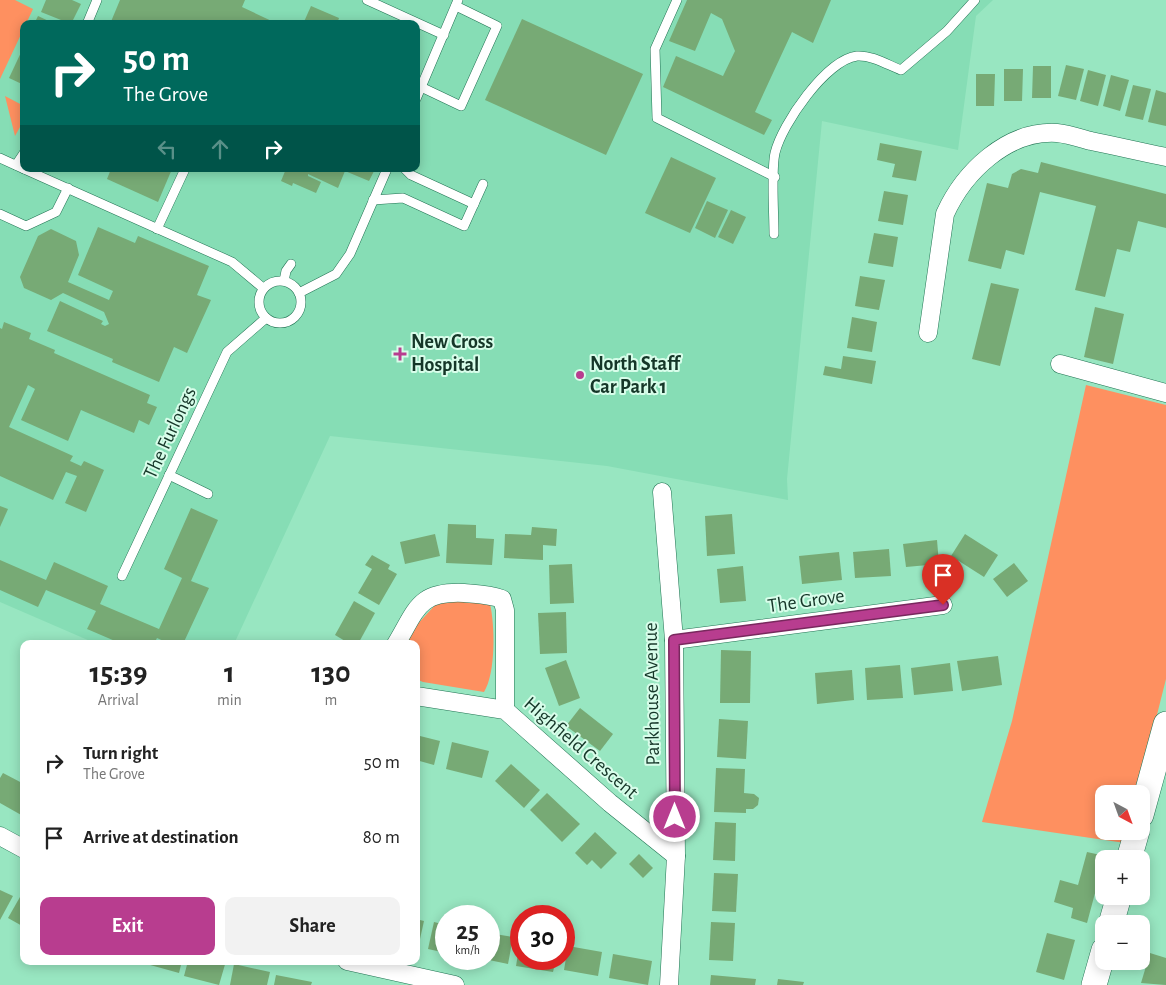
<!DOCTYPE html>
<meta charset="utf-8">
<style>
body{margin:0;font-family:"Alegreya Sans",sans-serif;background:#f2f2f2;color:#222;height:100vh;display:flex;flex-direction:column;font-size:19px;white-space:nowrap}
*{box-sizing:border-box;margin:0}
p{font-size:16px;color:#767676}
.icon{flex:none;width:28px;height:28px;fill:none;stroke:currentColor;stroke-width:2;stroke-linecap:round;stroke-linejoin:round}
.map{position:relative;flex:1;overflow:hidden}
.drawer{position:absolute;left:20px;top:640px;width:400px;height:325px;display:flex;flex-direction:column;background:#fff;border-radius:10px;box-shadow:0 2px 12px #0003}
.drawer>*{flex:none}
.guide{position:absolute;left:20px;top:20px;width:400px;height:152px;border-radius:10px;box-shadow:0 2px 12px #0003;background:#00695c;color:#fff;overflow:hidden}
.needle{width:32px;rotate:139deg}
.buttons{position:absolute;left:1095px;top:785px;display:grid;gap:10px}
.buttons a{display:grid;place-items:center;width:55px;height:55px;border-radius:10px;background:#fff;box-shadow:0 2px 12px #0003;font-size:25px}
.speed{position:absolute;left:435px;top:905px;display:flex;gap:10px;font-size:25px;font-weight:700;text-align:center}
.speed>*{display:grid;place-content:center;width:65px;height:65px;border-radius:50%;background:#fff;box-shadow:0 2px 12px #0003;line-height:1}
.speed small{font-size:12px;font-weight:400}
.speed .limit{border:8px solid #d22;background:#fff;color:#111}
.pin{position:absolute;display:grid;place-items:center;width:42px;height:42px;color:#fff;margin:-51px -21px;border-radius:50% 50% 50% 0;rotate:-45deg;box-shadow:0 0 5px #0007}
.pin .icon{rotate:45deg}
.me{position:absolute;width:55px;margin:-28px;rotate:0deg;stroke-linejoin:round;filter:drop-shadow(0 0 4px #0008)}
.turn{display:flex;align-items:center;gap:18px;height:105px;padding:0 20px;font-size:22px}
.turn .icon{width:65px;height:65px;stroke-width:2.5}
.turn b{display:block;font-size:35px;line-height:42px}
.lanes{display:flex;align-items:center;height:48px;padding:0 20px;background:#0003;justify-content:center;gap:25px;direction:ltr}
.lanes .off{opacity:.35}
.eta{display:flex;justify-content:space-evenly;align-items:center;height:85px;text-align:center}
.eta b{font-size:30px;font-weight:700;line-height:35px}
.button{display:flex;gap:10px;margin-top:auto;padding:10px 20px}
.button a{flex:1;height:58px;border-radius:10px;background:#b83d8f;color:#fff;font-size:20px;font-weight:700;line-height:58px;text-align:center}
.button a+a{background:#f2f2f2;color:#222}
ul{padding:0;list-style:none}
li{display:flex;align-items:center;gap:15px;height:75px;padding:0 20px}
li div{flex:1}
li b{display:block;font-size:19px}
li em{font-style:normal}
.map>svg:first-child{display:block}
.built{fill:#86ddb5;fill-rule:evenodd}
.green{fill:#fe9060}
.building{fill:#77aa75}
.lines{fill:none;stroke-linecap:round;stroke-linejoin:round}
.lane-casing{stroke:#217353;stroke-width:10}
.street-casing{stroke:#217353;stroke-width:19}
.secondary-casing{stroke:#217353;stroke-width:26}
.lane{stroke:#fff;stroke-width:9}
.street{stroke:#fff;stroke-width:18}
.secondary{stroke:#fff;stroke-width:25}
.route-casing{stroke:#78285d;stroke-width:12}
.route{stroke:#b83d8f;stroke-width:9}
.poi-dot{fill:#b83d8f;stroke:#d8fdea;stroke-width:2}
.labels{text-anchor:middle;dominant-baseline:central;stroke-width:4;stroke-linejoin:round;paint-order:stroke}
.poi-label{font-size:20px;font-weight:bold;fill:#153628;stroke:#d8fdea;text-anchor:start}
.street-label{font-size:20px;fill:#153628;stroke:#d8fdea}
</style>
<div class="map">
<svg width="1166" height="985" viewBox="0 0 1166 985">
<rect width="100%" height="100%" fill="#98e6c1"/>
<path class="built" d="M0,0H993L976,16L958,150L822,121L787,479L788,500L607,466L330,436L234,644H97L0,602ZM24,24H416V169H24Z"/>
<g class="green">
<polygon points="0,0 15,0 33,9 26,24 24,24 24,28 0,79"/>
<polygon points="5,96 24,106 24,120 15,136"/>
<polygon points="1086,385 1166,405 1166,679 1137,794 1104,794 1104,831 1128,831 1125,843 982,822 1012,721"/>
<path d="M457,599L490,604C495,625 496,673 484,692L423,682L416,679V644H406L413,629L437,603Z"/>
</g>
<g class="building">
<polygon points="46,0 72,0 81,4 71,24 41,12"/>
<polygon points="120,0 245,0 242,7 278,24 110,24"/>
<polygon points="687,0 831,0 813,43 792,32 755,112 772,120 764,135 663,87 676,56 723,76 735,51 722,19 711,13 695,51 669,41"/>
<polygon points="311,6 339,18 337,24 303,24"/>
<polygon points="38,16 55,24 34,24"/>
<polygon points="522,19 643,74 606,155 485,100"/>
<polygon points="24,46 24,85 9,78"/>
<polygon points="1066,65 1084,69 1076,100 1058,96"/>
<polygon points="1033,66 1051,66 1051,98 1032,98"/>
<polygon points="1004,69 1023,69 1022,101 1004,101"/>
<polygon points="1088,70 1106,75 1098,106 1080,101"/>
<polygon points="976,74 995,74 994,106 976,106"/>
<polygon points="1111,75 1129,80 1120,111 1103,106"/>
<polygon points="1133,85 1151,89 1143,120 1125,116"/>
<polygon points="1156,90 1166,93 1166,126 1148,122"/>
<polygon points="880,143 922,151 916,181 892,177 895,164 877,160"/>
<polygon points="671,157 716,178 690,233 645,213"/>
<polygon points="1041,162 1166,194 1166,228 1138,221 1130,252 1117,249 1105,297 1075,290 1096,206 1040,192 1024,255 1006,250 1001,269 968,261 987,183 1008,188 1012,174 1021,169 1038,173"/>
<polygon points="111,169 172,169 158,202 107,179"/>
<polygon points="286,169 375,169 369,181 345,171 338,188 308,174 308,176 321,182 316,193 293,183 292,186 281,181"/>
<polygon points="884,191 908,195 903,225 878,221"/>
<polygon points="707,201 728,210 715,238 695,228"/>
<polygon points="731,210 746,217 733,244 718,237"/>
<polygon points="98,227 135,243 138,236 209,266 197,295 211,300 187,353 174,347 159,382 112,362 113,359 47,331 60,301 103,321 101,324 105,326 109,324 104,312 63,293 51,300 24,288 20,277 38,236 51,229 76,241 79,255 68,282 109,300 113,291 78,275"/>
<polygon points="874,233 898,237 893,267 868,263"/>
<polygon points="860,276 885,280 879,310 855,306"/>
<polygon points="991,283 1019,289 1000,366 972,359"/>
<polygon points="1095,307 1124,314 1113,364 1084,357"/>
<polygon points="852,317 877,322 872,352 847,348"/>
<polygon points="4,322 31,333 29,339 55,350 54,353 150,395 147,403 157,407 149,425 139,420 134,433 81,410 68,441 21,420 35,389 28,385 9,427 73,456 70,461 81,466 84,461 104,470 86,512 65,503 77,476 66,472 53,500 0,476 0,328 2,329"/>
<polygon points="843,356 876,361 872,384 823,375 825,366 841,369"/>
<polygon points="0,506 8,509 0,527"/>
<polygon points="191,508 218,520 191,581 209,588 183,644 170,644 157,638 154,644 122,644 87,629 96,611 46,590 38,607 0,590 0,560 46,580 54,562 108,586 100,604 159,629 182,578 164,569"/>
<polygon points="732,514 735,554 707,556 705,516"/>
<polygon points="448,524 476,525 476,538 494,539 492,565 446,563"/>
<polygon points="532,527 557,529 556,546 543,545 543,560 504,558 505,534 531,535"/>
<polygon points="435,534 440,556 405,564 400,542"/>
<polygon points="965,534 998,555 984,577 951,556"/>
<polygon points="937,540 939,564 906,567 903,544"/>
<polygon points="889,549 891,576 855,578 853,552"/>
<polygon points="839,552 842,580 802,584 799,556"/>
<polygon points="372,555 390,565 388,569 397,574 379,605 358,593 372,569 365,565"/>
<polygon points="1014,563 1028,581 1007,597 993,579"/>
<polygon points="572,564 574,603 550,604 549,565"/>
<polygon points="743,566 746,601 720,603 717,569"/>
<polygon points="354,601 375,613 358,644 350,644 335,635"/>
<polygon points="566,612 567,653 540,654 538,613"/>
<polygon points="721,650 751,651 750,703 720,703"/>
<polygon points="998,656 1002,685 962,691 957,661"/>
<polygon points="566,660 580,698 559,706 545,668"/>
<polygon points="950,663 953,691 914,695 911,668"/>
<polygon points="900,665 903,698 867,700 865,668"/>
<polygon points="852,670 854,700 817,704 815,673"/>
<polygon points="580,708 613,734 600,751 566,726"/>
<polygon points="719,719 748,721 746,759 717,757"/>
<polygon points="416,735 440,741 434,765 416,760"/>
<polygon points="452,742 489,751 482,778 446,769"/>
<polygon points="511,764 540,790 524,808 495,781"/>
<polygon points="716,768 745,769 744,793 754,794 759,798 758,805 753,809 746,809 746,813 714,812"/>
<polygon points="3,773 24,784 23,816 0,803 0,778"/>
<polygon points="547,793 580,824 562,842 530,810"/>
<polygon points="715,822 736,823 735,861 713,860"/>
<polygon points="595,832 617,853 601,869 592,860 587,865 575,853"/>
<polygon points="1087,852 1105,856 1087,923 1071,918 1073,908 1054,902 1060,880 1078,885"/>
<polygon points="639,854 653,868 643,878 629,864"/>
<polygon points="714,873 738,874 736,912 712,911"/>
<polygon points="0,890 13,896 0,920"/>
<polygon points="24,890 24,927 8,918"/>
<polygon points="416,919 424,921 418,948 416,948"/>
<polygon points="434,922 446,925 446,953 428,949"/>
<polygon points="711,922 735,923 733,961 709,960"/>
<polygon points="489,933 513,937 508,964 489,960"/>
<polygon points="1047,933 1075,940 1064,980 1036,972"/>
<polygon points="520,942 521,959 556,959 553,972 516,966"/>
<polygon points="568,946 602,952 598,976 564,970"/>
<polygon points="1150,953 1166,958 1166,985 1141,983"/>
<polygon points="613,954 652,961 648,985 609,978"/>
<polygon points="144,961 182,961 179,973 143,963"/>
<polygon points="188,961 226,961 219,985 184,976"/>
<polygon points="234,964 270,972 267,985 230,985"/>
<polygon points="276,975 312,982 311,985 274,985"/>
<polygon points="711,975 756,979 755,985 710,985"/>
<polygon points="778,979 804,982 803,985 777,985"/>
</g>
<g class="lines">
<defs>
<g id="lane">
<polyline points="367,0 444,35"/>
<polyline points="677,0 655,49 657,118 775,177"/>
<polyline points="87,24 97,0"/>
<polyline points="421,87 461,106 497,26 456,6"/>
<polyline points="416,99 458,0"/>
<polyline points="0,158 24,169"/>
<polyline points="16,165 24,153"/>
<polyline points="24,169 232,262 263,288"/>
<polyline points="405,169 411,175 474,204"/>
<polyline points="373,200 403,198 464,226 483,184"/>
<polyline points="0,214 26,226 56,212 68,188"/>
<polyline points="157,229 185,169"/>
<path d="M774,234C774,213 771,171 775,153C782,124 826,60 857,56C872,55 888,65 901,70L947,31L975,0"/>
<circle cx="280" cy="302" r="21"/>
<polyline points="284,281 286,271 291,264"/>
<polyline points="299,293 336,274 350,254 387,169"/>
<polyline points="169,475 208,494"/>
<polyline points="122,576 227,352 266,318"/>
</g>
<g id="street">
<path d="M928,333L945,214C964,172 1007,130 1057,133C1068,134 1080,138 1091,141C1116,146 1141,152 1166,157"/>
<polyline points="1060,364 1166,393"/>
<polyline points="662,492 674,640 676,856 669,985"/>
<polyline points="674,640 943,605"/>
<path d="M396,644C417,609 418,591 464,593C477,594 489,594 502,599L505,610V710"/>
<polyline points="416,696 505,710 610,803 676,856"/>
<polyline points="0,836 24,849"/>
<polyline points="347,961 455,985"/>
</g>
<g id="secondary">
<polyline points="1141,815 1166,724"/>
<polyline points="1129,859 1137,831"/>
<polyline points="1111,924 1119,896"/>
<polyline points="1094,985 1104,950"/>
</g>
</defs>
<use href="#lane" class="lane-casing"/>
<use href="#street" class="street-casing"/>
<use href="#secondary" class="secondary-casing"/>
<use href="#lane" class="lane"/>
<use href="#street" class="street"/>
<use href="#secondary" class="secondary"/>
</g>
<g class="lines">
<defs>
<polyline id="route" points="675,817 674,640 943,605"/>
</defs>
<use href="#route" class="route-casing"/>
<use href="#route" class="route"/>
</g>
<g class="poi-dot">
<path d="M397.5 346.5h5v5h5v5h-5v5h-5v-5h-5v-5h5z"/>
<circle cx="580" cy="375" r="5"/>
</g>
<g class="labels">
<g class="poi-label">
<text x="411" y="342">New Cross<tspan x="411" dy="23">Hospital</tspan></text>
<text x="590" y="364">North Staff<tspan x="590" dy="23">Car Park 1</tspan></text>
</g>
<g class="street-label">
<text transform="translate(170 433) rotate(-65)">The Furlongs</text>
<text transform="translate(806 601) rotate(-8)">The Grove</text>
<text transform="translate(652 694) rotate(-91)">Parkhouse Avenue</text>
<text transform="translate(581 748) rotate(41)">Highfield Crescent</text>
</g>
</g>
</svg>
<div class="buttons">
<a><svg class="needle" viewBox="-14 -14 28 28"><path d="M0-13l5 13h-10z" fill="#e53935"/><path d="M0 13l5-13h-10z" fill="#767676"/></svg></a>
<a>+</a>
<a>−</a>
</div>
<div class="speed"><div>25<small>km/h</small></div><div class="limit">30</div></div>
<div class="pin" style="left:943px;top:605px;background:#d93025"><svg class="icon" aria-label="arrive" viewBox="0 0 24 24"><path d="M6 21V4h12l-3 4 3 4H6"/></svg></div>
<svg class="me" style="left:675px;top:817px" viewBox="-20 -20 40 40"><circle r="17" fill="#b83d8f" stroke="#fff" stroke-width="3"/><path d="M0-11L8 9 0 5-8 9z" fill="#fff"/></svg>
<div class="guide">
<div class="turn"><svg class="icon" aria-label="right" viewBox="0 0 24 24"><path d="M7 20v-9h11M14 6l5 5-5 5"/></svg><div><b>50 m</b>The Grove</div></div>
<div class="lanes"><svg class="icon off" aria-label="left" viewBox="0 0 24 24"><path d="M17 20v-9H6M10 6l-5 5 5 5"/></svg><svg class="icon off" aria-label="ahead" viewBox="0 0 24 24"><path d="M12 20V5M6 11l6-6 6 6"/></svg><svg class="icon" aria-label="right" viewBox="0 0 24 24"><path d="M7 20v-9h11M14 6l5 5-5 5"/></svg></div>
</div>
<section class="drawer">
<div class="eta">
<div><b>15:39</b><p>Arrival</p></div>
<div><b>1</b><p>min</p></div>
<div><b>130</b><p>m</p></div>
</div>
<ul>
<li><svg class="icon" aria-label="right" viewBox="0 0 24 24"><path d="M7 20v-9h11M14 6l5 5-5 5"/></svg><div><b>Turn right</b><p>The Grove</p></div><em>50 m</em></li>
<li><svg class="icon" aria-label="arrive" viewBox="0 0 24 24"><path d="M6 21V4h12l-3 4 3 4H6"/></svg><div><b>Arrive at destination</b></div><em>80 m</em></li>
</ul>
<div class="button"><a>Exit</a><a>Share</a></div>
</section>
</div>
